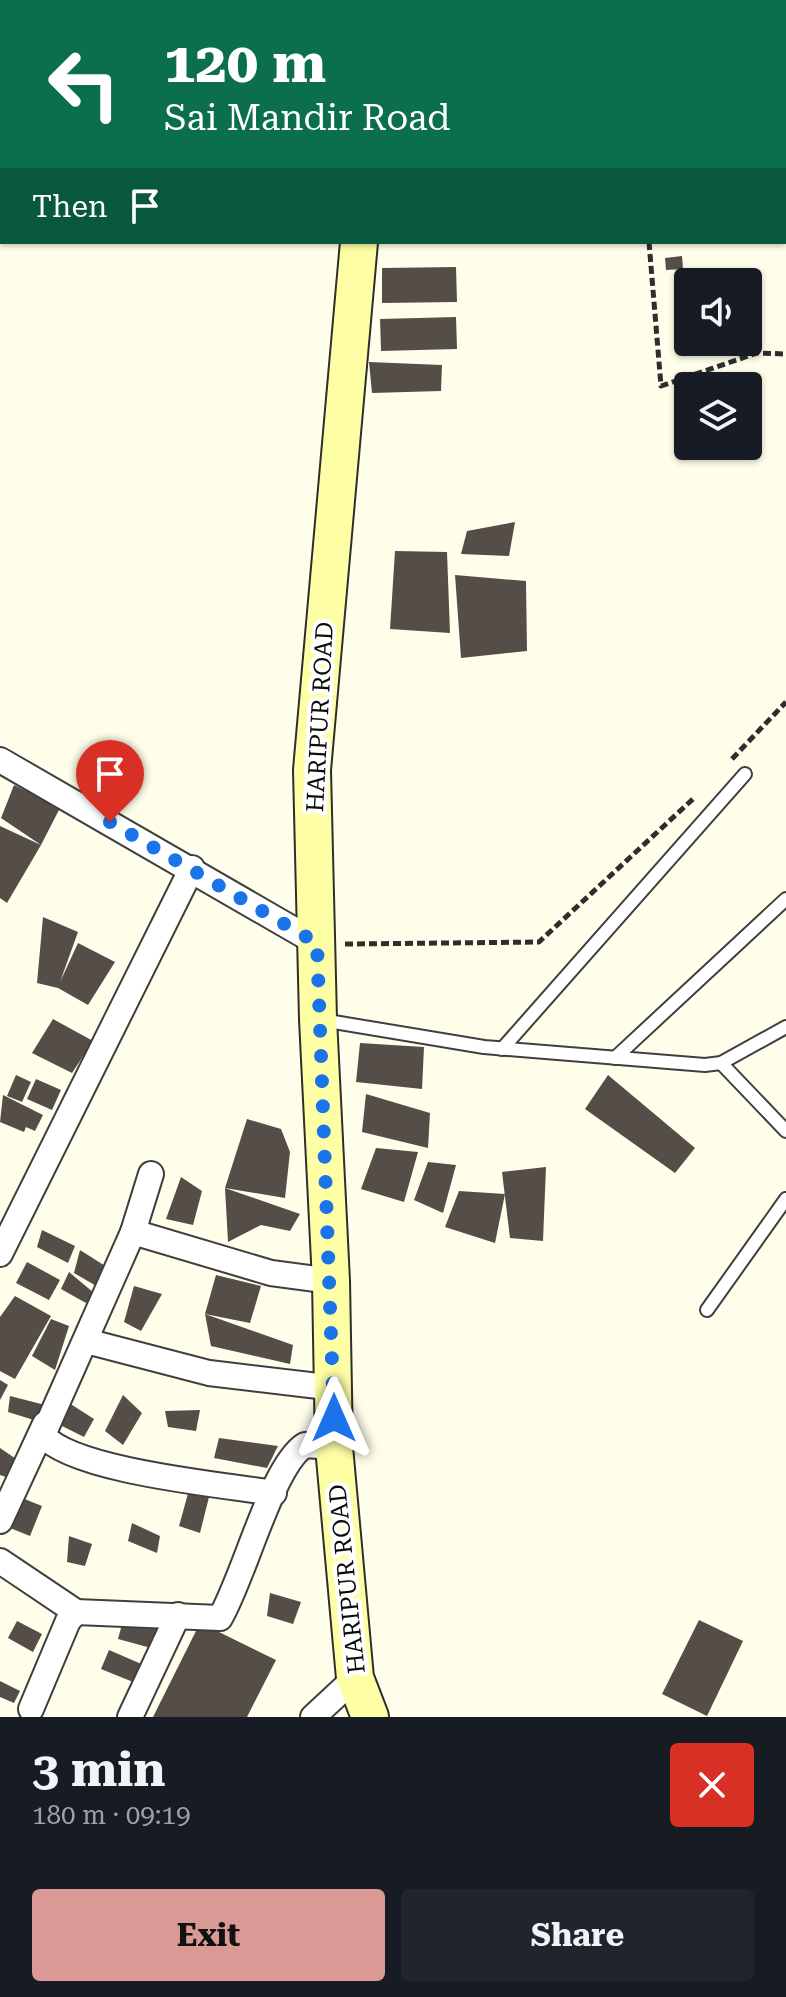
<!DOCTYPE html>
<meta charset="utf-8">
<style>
body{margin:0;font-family:"Roboto Serif",serif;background:#20242c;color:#f1f3f6;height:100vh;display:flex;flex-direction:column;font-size:30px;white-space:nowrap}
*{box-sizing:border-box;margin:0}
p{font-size:26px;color:#9ea1a6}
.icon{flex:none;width:44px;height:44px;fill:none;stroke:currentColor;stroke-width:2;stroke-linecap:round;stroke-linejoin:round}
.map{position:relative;height:1717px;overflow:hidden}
.panel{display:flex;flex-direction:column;background:#171b24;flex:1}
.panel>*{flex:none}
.guide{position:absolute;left:0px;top:0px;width:786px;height:244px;box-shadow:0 2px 6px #0004;background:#0b6e4f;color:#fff;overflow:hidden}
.controls{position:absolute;left:674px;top:268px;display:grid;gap:16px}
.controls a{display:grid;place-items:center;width:88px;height:88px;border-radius:8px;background:#171b24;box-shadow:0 2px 6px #0004;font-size:40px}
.pin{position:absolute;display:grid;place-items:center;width:68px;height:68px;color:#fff;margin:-82px -34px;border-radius:50% 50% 50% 0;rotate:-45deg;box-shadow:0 0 8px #0007}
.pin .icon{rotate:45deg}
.me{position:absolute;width:88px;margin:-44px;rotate:0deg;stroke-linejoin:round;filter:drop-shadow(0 0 6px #0008)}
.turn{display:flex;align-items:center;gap:28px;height:168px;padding:0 32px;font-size:36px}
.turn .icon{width:104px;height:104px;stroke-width:2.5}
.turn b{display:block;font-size:56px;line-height:68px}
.then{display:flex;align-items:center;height:76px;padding:0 32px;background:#0003;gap:16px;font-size:30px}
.round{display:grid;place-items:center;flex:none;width:84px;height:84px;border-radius:8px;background:#20242c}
.head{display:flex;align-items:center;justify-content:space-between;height:136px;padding:0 32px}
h1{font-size:48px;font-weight:700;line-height:60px}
.button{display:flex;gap:16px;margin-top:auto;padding:16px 32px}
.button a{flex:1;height:92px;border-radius:8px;background:#db9995;color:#111;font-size:32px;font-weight:700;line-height:92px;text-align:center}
.button a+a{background:#20242c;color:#f1f3f6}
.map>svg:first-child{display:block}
.green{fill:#c9eab3}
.building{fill:#554e48}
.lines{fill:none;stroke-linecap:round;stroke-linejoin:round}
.lane-casing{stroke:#3f3f3f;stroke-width:16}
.street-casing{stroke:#3f3f3f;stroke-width:28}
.secondary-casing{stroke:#2e2e2e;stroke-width:40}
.path{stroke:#2e2e2e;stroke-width:5;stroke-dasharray:8 4;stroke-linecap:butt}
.lane{stroke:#fff;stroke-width:12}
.street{stroke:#fff;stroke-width:24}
.secondary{stroke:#feffa5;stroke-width:36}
.route{stroke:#1a73e8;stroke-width:14;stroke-dasharray:0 25.2}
.labels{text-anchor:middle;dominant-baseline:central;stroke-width:8;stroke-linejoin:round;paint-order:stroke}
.street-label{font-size:24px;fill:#0c0c0c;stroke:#fff}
</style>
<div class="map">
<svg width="786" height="1717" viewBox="0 0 786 1717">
<rect width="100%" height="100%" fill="#fffeea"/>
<polygon class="green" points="0,0 151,0 2,2 2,174"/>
<g class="building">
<polygon points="682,256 683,269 666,270 665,258"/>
<polygon points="456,267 457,302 382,303 382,268"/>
<polygon points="456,317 457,349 381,351 380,319"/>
<polygon points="369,362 442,365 441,391 372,393"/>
<polygon points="515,522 509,556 461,554 467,531"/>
<polygon points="395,551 447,552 450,633 390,629"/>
<polygon points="455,575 526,581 527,651 461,658"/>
<polygon points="14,785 60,808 41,845 7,903 0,898 0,826 41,845 1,818"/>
<polygon points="43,917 78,932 60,982 78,943 115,962 88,1005 58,988 37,983"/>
<polygon points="53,1019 93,1041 72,1073 32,1053"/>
<polygon points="360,1043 424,1047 422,1089 356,1082"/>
<polygon points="16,1075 31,1082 22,1102 7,1096"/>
<polygon points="608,1075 695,1148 675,1173 585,1109"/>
<polygon points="36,1079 61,1090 52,1110 27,1099"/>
<polygon points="366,1094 430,1113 428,1148 362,1132"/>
<polygon points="3,1095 43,1115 35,1131 26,1127 24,1132 0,1122"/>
<polygon points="247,1119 281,1129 290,1152 285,1198 225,1188"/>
<polygon points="376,1148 418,1152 404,1202 361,1189"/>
<polygon points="428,1162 456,1165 443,1213 414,1200"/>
<polygon points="546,1167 543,1241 510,1238 502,1172"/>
<polygon points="181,1177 202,1191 193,1225 166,1219"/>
<polygon points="225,1188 300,1214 290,1231 261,1225 228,1242"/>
<polygon points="459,1191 505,1194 495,1243 445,1227"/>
<polygon points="42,1230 75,1246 68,1263 37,1247"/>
<polygon points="80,1250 110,1269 98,1287 74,1273"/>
<polygon points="27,1262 60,1280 49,1300 16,1283"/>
<polygon points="69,1272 94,1293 86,1303 61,1289"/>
<polygon points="216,1275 261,1286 250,1323 205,1314"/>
<polygon points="134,1286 162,1294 141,1331 124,1322"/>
<polygon points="15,1296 51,1316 15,1379 0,1371 0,1317"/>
<polygon points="205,1314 293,1345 290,1364 211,1346"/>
<polygon points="51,1319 69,1326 55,1370 32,1356"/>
<polygon points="0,1380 8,1385 0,1400"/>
<polygon points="123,1395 142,1413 123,1445 105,1431"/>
<polygon points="10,1396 45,1405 37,1421 8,1412"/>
<polygon points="69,1403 94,1419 84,1437 58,1424"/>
<polygon points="200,1410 196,1431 168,1427 165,1411"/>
<polygon points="219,1438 278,1446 267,1468 214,1458"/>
<polygon points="0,1448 19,1461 15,1480 0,1475"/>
<polygon points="189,1490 209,1497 200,1533 179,1526"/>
<polygon points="17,1496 42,1506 30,1536 5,1526"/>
<polygon points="132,1523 160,1536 157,1553 128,1541"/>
<polygon points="69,1536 92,1544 85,1566 67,1562"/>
<polygon points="270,1593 301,1602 293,1624 267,1616"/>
<polygon points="124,1617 157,1626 151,1648 118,1639"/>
<polygon points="203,1617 215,1630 276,1660 247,1717 153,1717"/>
<polygon points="699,1620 743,1641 707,1716 662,1694"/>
<polygon points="17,1621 42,1634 33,1652 8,1638"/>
<polygon points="109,1650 146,1666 138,1684 101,1669"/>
<polygon points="0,1681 20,1691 14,1703 0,1697"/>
</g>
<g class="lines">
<defs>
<g id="lane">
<polyline points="322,1020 484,1047 705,1065 721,1063 786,1027"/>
<polyline points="502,1049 745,774"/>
<polyline points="615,1058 786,899"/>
<polyline points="721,1063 786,1131"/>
<polyline points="707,1310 786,1199"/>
</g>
<g id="street">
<polyline points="193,0 197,2"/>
<polyline points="0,760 317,943"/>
<path d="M151,1174L133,1232L43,1435C72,1471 224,1485 274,1493"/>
<polyline points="133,1232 271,1273 331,1281"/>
<polyline points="0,1254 192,868"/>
<polyline points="86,1341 209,1373 335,1388"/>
<polyline points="0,1521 45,1424"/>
<polyline points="0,1561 76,1612 68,1621 31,1709"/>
<path d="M76,1612L220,1618C244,1578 272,1465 305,1445L334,1447"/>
<polyline points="130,1717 178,1615"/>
<polyline points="313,1717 355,1678"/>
</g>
<g id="secondary">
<polyline points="379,2 379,0"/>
<polyline points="359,242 312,770 318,1019 331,1281 334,1447 355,1678 370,1717"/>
</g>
</defs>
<use href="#lane" class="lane-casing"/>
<use href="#street" class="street-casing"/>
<use href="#secondary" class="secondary-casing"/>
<g class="path">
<polyline points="636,0 636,2"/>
<polyline points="649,242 661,386 757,353 786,354"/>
<polyline points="732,759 786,702"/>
<polyline points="345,944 539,942 694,798"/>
</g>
<use href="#lane" class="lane"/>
<use href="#street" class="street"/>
<use href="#secondary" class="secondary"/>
</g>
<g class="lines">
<polyline class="route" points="110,822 317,943 334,1418"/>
</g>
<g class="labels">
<g class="street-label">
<text transform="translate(320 717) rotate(-87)">HARIPUR ROAD</text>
<text transform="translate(347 1579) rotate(-96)">HARIPUR ROAD</text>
</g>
</g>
</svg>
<div class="controls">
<a><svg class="icon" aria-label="sound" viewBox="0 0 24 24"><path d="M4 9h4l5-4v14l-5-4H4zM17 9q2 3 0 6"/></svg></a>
<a><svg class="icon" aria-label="layers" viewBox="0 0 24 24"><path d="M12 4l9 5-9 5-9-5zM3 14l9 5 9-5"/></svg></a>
</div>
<div class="pin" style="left:110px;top:822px;background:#d93025"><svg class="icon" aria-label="arrive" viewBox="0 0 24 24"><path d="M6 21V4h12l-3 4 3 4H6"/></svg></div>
<svg class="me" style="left:334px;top:1418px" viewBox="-20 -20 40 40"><path d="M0-17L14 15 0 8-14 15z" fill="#1a73e8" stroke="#fff" stroke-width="4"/></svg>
<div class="guide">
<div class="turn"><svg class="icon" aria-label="left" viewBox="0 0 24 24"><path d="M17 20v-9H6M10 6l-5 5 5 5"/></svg><div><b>120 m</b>Sai Mandir Road</div></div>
<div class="then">Then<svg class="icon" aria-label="arrive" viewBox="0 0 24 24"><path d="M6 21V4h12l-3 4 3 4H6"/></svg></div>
</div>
</div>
<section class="panel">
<div class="head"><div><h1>3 min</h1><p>180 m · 09:19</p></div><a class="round" style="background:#d93025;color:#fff"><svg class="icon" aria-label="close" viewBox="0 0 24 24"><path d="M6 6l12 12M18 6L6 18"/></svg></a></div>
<div class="button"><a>Exit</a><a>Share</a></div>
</section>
